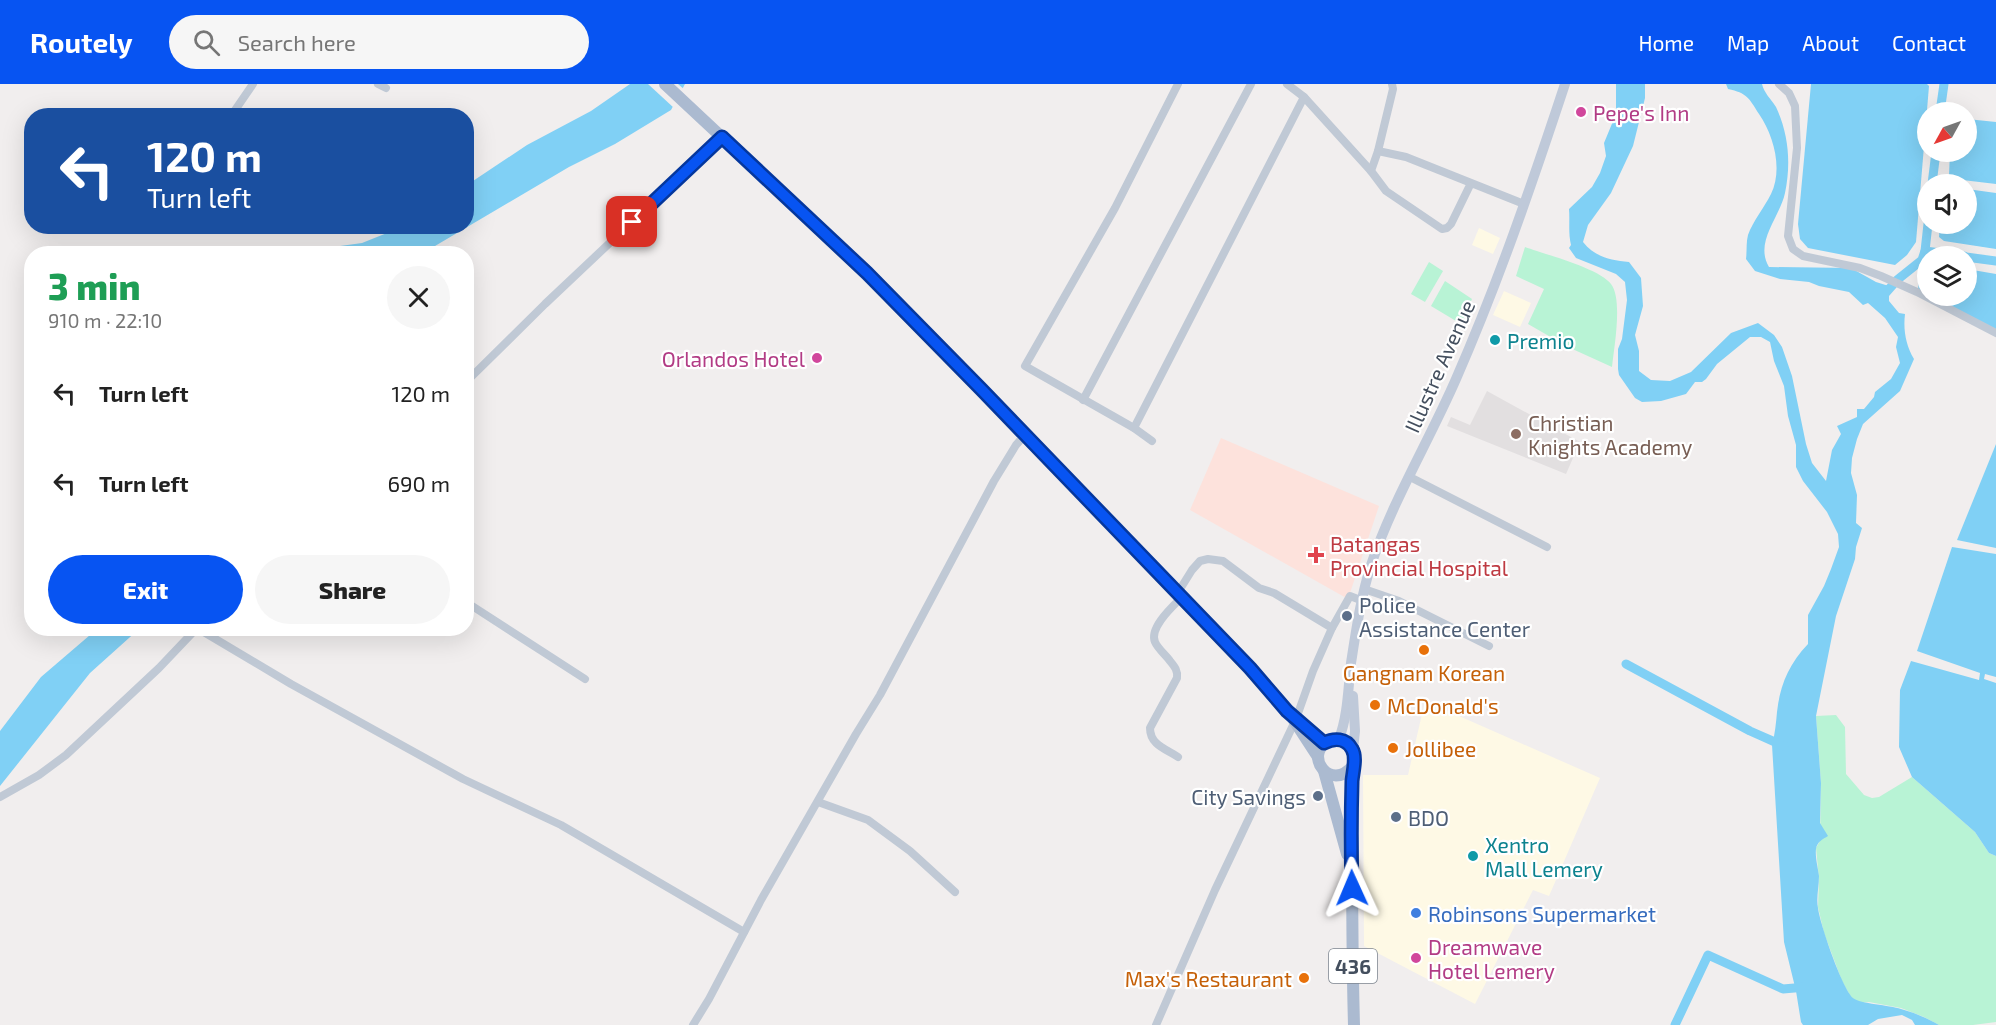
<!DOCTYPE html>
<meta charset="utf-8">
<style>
body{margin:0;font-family:"Exo 2",sans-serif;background:#f6f6f6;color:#222;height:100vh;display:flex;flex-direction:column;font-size:22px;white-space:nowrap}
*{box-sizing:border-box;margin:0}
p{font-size:20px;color:#767676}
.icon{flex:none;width:33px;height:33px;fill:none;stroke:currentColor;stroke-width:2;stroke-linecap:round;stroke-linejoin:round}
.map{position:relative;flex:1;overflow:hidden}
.panel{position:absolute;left:24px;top:162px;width:450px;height:390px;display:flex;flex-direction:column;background:#fff;border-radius:24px;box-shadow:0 6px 24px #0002}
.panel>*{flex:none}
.guide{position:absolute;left:24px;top:24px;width:450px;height:126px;border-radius:24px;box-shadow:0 6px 24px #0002;background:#1a4fa0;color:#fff;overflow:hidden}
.needle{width:39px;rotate:230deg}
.fabs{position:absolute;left:1917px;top:18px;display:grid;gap:12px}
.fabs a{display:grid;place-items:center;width:60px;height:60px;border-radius:50%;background:#fff;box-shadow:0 6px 24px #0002;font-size:30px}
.pin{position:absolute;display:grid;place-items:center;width:51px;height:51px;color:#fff;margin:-26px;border-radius:12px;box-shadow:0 3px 9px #0006}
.me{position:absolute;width:66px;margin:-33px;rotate:359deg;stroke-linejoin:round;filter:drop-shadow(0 0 4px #0008)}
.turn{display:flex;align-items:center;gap:21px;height:126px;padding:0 24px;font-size:27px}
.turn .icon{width:78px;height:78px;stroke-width:2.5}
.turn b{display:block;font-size:42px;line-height:51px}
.round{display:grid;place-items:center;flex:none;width:63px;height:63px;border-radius:32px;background:#f6f6f6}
.overview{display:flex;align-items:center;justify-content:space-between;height:102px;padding:0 24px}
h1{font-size:36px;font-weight:800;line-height:45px;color:#1e9e55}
.cta{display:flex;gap:12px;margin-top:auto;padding:12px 24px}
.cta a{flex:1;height:69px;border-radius:36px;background:#0754f2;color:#fff;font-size:24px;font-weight:800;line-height:69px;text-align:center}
.cta a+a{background:#f6f6f6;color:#222}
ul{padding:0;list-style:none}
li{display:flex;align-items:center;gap:18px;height:90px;padding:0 24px}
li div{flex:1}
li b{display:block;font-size:22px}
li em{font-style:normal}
header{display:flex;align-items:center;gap:36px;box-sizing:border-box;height:84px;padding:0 30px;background:#0754f2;color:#fff}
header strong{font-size:28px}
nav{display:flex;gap:33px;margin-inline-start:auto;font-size:21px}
.search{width:420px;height:54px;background:#f6f6f6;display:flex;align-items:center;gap:15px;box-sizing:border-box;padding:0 21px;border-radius:33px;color:#767676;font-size:22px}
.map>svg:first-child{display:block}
.commercial{fill:#fef9e5}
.education{fill:#e2dfe0}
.medical{fill:#fde2dc}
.green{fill:#b8f3d5}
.water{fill:#80d0f5}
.pier{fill:#f1eeee}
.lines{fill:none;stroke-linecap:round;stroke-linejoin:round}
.canal{stroke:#80d0f5;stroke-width:9}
.street{stroke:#c0c9d5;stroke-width:8}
.secondary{stroke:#bfc9d9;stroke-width:10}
.primary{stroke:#abbad0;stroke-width:12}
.route-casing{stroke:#05379d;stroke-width:15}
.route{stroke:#0754f2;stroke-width:10}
.hotel-dot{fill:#d1479c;stroke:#fff;stroke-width:2}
.culture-dot{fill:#0f9aa8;stroke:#fff;stroke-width:2}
.education-dot{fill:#8d6e63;stroke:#fff;stroke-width:2}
.health-dot{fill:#e0444e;stroke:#fff;stroke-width:2}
.service-dot{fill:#5c6f8a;stroke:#fff;stroke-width:2}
.food-dot{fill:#e8710a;stroke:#fff;stroke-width:2}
.shop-dot{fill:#3f7fe0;stroke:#fff;stroke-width:2}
.labels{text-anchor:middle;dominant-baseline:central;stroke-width:4.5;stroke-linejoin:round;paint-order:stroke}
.shield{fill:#fff;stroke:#7c848e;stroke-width:1.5}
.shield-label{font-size:20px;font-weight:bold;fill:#444f5e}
.hotel-label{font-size:21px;fill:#b23c85;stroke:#fff;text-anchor:start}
.culture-label{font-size:21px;fill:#0d838f;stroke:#fff;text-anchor:start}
.street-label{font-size:21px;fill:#444f5e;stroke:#fff}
.education-label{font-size:21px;fill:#785e54;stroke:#fff;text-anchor:start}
.health-label{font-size:21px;fill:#be3a42;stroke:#fff;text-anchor:start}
.service-label{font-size:21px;fill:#4e5e75;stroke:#fff;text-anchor:start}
.food-label{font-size:21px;fill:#c56008;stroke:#fff;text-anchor:start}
.shop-label{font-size:21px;fill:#366cbe;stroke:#fff;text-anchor:start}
</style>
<header>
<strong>Routely</strong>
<div class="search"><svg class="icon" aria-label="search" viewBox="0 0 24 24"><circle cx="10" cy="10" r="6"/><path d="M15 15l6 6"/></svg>Search here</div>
<nav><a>Home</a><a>Map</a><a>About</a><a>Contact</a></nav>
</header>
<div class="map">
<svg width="1996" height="941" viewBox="0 0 1996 941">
<rect width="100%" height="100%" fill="#f1eeee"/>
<g class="commercial">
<polygon points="1479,144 1500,154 1493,170 1472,161"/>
<polygon points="1504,207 1531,219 1520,243 1493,231"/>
<polygon points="1425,617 1600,694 1549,812 1533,806 1475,920 1364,862 1363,691 1408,691"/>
</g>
<polygon class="education" points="1487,307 1580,358 1566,390 1447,342 1451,333 1470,341"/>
<polygon class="medical" points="1221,354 1379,422 1348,515 1190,426"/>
<g class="green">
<path d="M1525,163C1544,170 1599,184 1611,200C1623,215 1614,264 1612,283L1568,263L1528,240L1544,205L1516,192Z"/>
<polygon points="1429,178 1443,187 1425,218 1411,210"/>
<polygon points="1445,197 1472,215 1461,240 1431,222"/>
<polygon points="1836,631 1845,643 1846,690 1864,711 1872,714 1879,713 1912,693 1975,748 1989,769 1996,772 1996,938 1973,941 1939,941 1924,933 1901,924 1869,918 1860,919 1851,913 1842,897 1824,849 1818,823 1819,795 1816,764 1820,757 1821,699 1816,632"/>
</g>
<g class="water">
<polygon points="630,0 685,0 671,26 615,60 569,83 435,162 408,169 305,170 311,166 362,159 402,143 466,142 467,101 527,61 591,27"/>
<path d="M1616,0H1645V14L1633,62L1611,109L1588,141L1583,158C1595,173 1610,176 1629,178L1641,194L1643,222L1635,251L1639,267V287L1651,296L1670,297L1691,288L1731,249L1758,239L1774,251L1782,263L1792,292L1806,360L1812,379L1826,397L1832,366L1841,350L1837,342L1857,333V325H1864L1874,313L1875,308L1891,295L1900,279L1896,263L1898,253L1885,234L1868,219L1863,221L1849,208L1819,202L1809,198L1780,195L1755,187L1746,175C1747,168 1746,158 1748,151C1753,137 1764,124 1771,110C1783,85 1774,52 1759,30C1749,14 1747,9 1728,5L1726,0H1762C1764,9 1771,15 1776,23C1789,51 1791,80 1785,109C1780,133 1754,158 1769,183L1851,184L1876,198L1892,203L1889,209V217L1899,229L1905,230C1903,246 1906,262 1914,275L1900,307L1863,340L1857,355L1852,374L1851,389L1857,411L1856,439L1862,444L1856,463L1855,475L1836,532L1816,632L1821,699L1820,739L1828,752C1823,755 1817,758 1816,765C1815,773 1818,784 1819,792C1819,803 1816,814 1818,824C1820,840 1842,904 1853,914C1860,920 1890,921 1901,925C1915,929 1927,934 1939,941H1915L1912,936L1902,931L1878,935L1868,941H1803L1801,938L1796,907L1784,858L1772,661C1775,650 1776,639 1777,628C1780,601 1789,580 1808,560V531L1824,502L1831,485L1839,463L1838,450L1827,428L1803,397L1796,383V361L1788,332L1784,302L1774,277L1770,258L1761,253H1750L1717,280L1706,295L1702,298H1695L1686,310L1661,317L1642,318L1635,314L1619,291L1618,285V265L1622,255L1627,216L1625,198L1616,190L1576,174L1569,164L1571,161C1568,149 1570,137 1569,125L1592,103L1600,89L1606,72L1604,59L1616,30Z"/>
<polygon points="1811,0 1927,0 1929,2 1916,158 1907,171 1895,181 1808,164 1800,155 1798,140"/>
<polygon points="1967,35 1996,38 1996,100 1954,95 1949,91 1950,68 1966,68"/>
<polygon points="1967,105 1996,109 1996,165 1944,157 1939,153 1940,140 1966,140"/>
<polygon points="1967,185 1996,190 1996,247 1924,210 1918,205 1919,198 1927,188 1928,212 1966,212"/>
<polygon points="1996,360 1996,464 1957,456"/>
<polygon points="1952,463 1996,470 1996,593 1985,590 1984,595 1996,599 1996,772 1989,769 1975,748 1912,693 1899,663 1900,606 1911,577 1979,596 1980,589 1917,567"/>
<polygon points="97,545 139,545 90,589 0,702 0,647 41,593"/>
</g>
<polygon class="pier" points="648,0 678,0 685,6 674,24"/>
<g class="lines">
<g class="canal">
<polyline points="1940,28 1944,0"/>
<polyline points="1932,100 1936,68"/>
<polyline points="1925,167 1964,172"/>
<polyline points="1966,173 1996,177"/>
<polyline points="1883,212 1897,196 1922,176 1925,167 1928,140"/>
<polyline points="1626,580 1750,647 1784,662"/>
<polyline points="1675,941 1708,871 1783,905 1806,903"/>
</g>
<g class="street">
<polyline points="378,0 386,4"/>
<polyline points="1287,0 1304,13 1371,87"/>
<polyline points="1779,0 1789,9 1795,22 1797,64 1788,152 1793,165 1803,172 1860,184 1881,192 1917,208 1996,249"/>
<polyline points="231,32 253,0"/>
<polyline points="1378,67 1393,5 1392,0"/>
<polyline points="1471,99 1451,140 1447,144 1442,145 1386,107 1371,87 1378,67 1406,73 1524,120"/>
<polyline points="466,298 545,220 722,53"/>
<polyline points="1083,316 1251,0"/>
<polyline points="1134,344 1304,13"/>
<polyline points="1152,357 1134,344 1025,282 1115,124 1178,0"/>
<polyline points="1410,393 1547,463"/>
<polyline points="1364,505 1399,517 1489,562"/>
<polyline points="1177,510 1192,486 1200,477 1208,475 1223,477 1259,504 1274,509 1332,544 1350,512 1363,517"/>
<polyline points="466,518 585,595"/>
<path d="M1178,673C1166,665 1150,661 1150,644L1177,594C1178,587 1175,583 1170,577C1166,571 1158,565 1155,558C1149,544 1172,523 1181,514"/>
<polyline points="0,713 39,691 66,671 159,584 197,544 291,600 463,695 561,741 744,848"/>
<polyline points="818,718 868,736 910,767 955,808"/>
<polyline points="693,941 709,915 761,816 856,650 880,611 994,397 1016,361 1026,350"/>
<polyline points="1156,941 1215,806 1296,635 1313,587 1332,544"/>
</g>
<g class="secondary">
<path d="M1339,655C1348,631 1348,605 1351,579C1356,547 1361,512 1371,481C1393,416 1429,357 1456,295C1498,199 1532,100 1565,0"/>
<polyline points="1353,665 1355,647 1353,612"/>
</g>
<g class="primary">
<polyline points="665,0 867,189 1026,350 1181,514 1266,601 1288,627 1318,673"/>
<polyline points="1298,636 1324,659"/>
<path d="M1353,682C1330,709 1304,671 1327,658C1331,655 1336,655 1341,656C1346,657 1351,662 1353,668C1356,674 1353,679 1353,685C1352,701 1352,716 1352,731C1352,801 1352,871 1354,941"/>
<polyline points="1324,687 1347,770"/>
</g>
</g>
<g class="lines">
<defs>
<path id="route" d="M632,138L722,53L867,189L982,306L1250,584L1287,627L1324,659C1334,654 1346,654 1352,665C1357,673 1353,687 1352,697C1351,732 1351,768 1352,804"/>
</defs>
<use href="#route" class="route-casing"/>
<use href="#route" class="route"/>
</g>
<g class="hotel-dot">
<circle cx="1581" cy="28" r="6"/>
<circle cx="817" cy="274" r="6"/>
<circle cx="1416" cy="874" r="6"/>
</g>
<g class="culture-dot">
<circle cx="1495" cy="256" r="6"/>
<circle cx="1473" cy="772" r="6"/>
</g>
<circle class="education-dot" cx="1516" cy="350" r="6"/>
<path class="health-dot" d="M1313 462h6v6h6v6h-6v6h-6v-6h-6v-6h6z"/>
<g class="service-dot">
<circle cx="1347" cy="532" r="6"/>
<circle cx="1318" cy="712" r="6"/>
<circle cx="1396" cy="733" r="6"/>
</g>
<g class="food-dot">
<circle cx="1424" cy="566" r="6"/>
<circle cx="1375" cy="621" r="6"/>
<circle cx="1393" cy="664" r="6"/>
<circle cx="1304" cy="894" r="6"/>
</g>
<circle class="shop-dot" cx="1416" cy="829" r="6"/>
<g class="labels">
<rect class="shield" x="1329" y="865" width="48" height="34" rx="4.5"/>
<g class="shield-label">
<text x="1353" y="882">436</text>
</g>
<g class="hotel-label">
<text x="1593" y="28">Pepe's Inn</text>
<text x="805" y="274" text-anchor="end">Orlandos Hotel</text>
<text x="1428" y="862">Dreamwave<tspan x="1428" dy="24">Hotel Lemery</tspan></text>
</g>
<g class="culture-label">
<text x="1507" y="256">Premio</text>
<text x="1485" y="760">Xentro<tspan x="1485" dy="24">Mall Lemery</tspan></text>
</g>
<g class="street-label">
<text transform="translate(1439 282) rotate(-66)">Illustre Avenue</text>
</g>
<g class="education-label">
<text x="1528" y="338">Christian<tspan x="1528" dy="24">Knights Academy</tspan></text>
</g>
<g class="health-label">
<text x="1330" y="459">Batangas<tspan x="1330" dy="24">Provincial Hospital</tspan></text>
</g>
<g class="service-label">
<text x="1359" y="520">Police<tspan x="1359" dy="24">Assistance Center</tspan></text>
<text x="1306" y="712" text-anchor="end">City Savings</text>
<text x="1408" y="733">BDO</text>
</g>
<g class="food-label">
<text x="1424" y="588" text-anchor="middle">Gangnam Korean</text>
<text x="1387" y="621">McDonald's</text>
<text x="1405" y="664">Jollibee</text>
<text x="1292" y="894" text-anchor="end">Max's Restaurant</text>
</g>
<g class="shop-label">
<text x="1428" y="829">Robinsons Supermarket</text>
</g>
</g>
</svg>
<div class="fabs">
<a><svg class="needle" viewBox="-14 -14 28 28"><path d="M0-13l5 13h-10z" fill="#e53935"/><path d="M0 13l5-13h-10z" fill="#767676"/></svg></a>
<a><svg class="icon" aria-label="sound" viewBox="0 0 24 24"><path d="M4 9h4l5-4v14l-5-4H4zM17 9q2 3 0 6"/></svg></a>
<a><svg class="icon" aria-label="layers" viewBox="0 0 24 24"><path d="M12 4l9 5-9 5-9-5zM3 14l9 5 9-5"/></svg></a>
</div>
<div class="pin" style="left:632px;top:138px;background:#d93025"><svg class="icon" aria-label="arrive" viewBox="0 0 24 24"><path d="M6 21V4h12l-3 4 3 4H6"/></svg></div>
<svg class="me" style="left:1352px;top:804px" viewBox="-20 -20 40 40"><path d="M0-17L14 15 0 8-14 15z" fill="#0754f2" stroke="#fff" stroke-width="4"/></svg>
<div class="guide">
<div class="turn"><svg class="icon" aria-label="left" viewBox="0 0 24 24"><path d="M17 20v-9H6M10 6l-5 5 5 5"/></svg><div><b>120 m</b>Turn left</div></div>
</div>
<section class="panel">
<div class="overview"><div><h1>3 min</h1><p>910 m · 22:10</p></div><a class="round"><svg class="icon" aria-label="close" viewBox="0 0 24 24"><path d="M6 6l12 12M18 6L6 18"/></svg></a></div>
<ul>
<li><svg class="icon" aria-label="left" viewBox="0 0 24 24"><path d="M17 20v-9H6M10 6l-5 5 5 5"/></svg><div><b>Turn left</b></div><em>120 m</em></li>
<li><svg class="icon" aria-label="left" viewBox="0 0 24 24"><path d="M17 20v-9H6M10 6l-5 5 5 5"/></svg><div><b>Turn left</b></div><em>690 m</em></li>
</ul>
<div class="cta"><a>Exit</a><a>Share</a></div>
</section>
</div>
